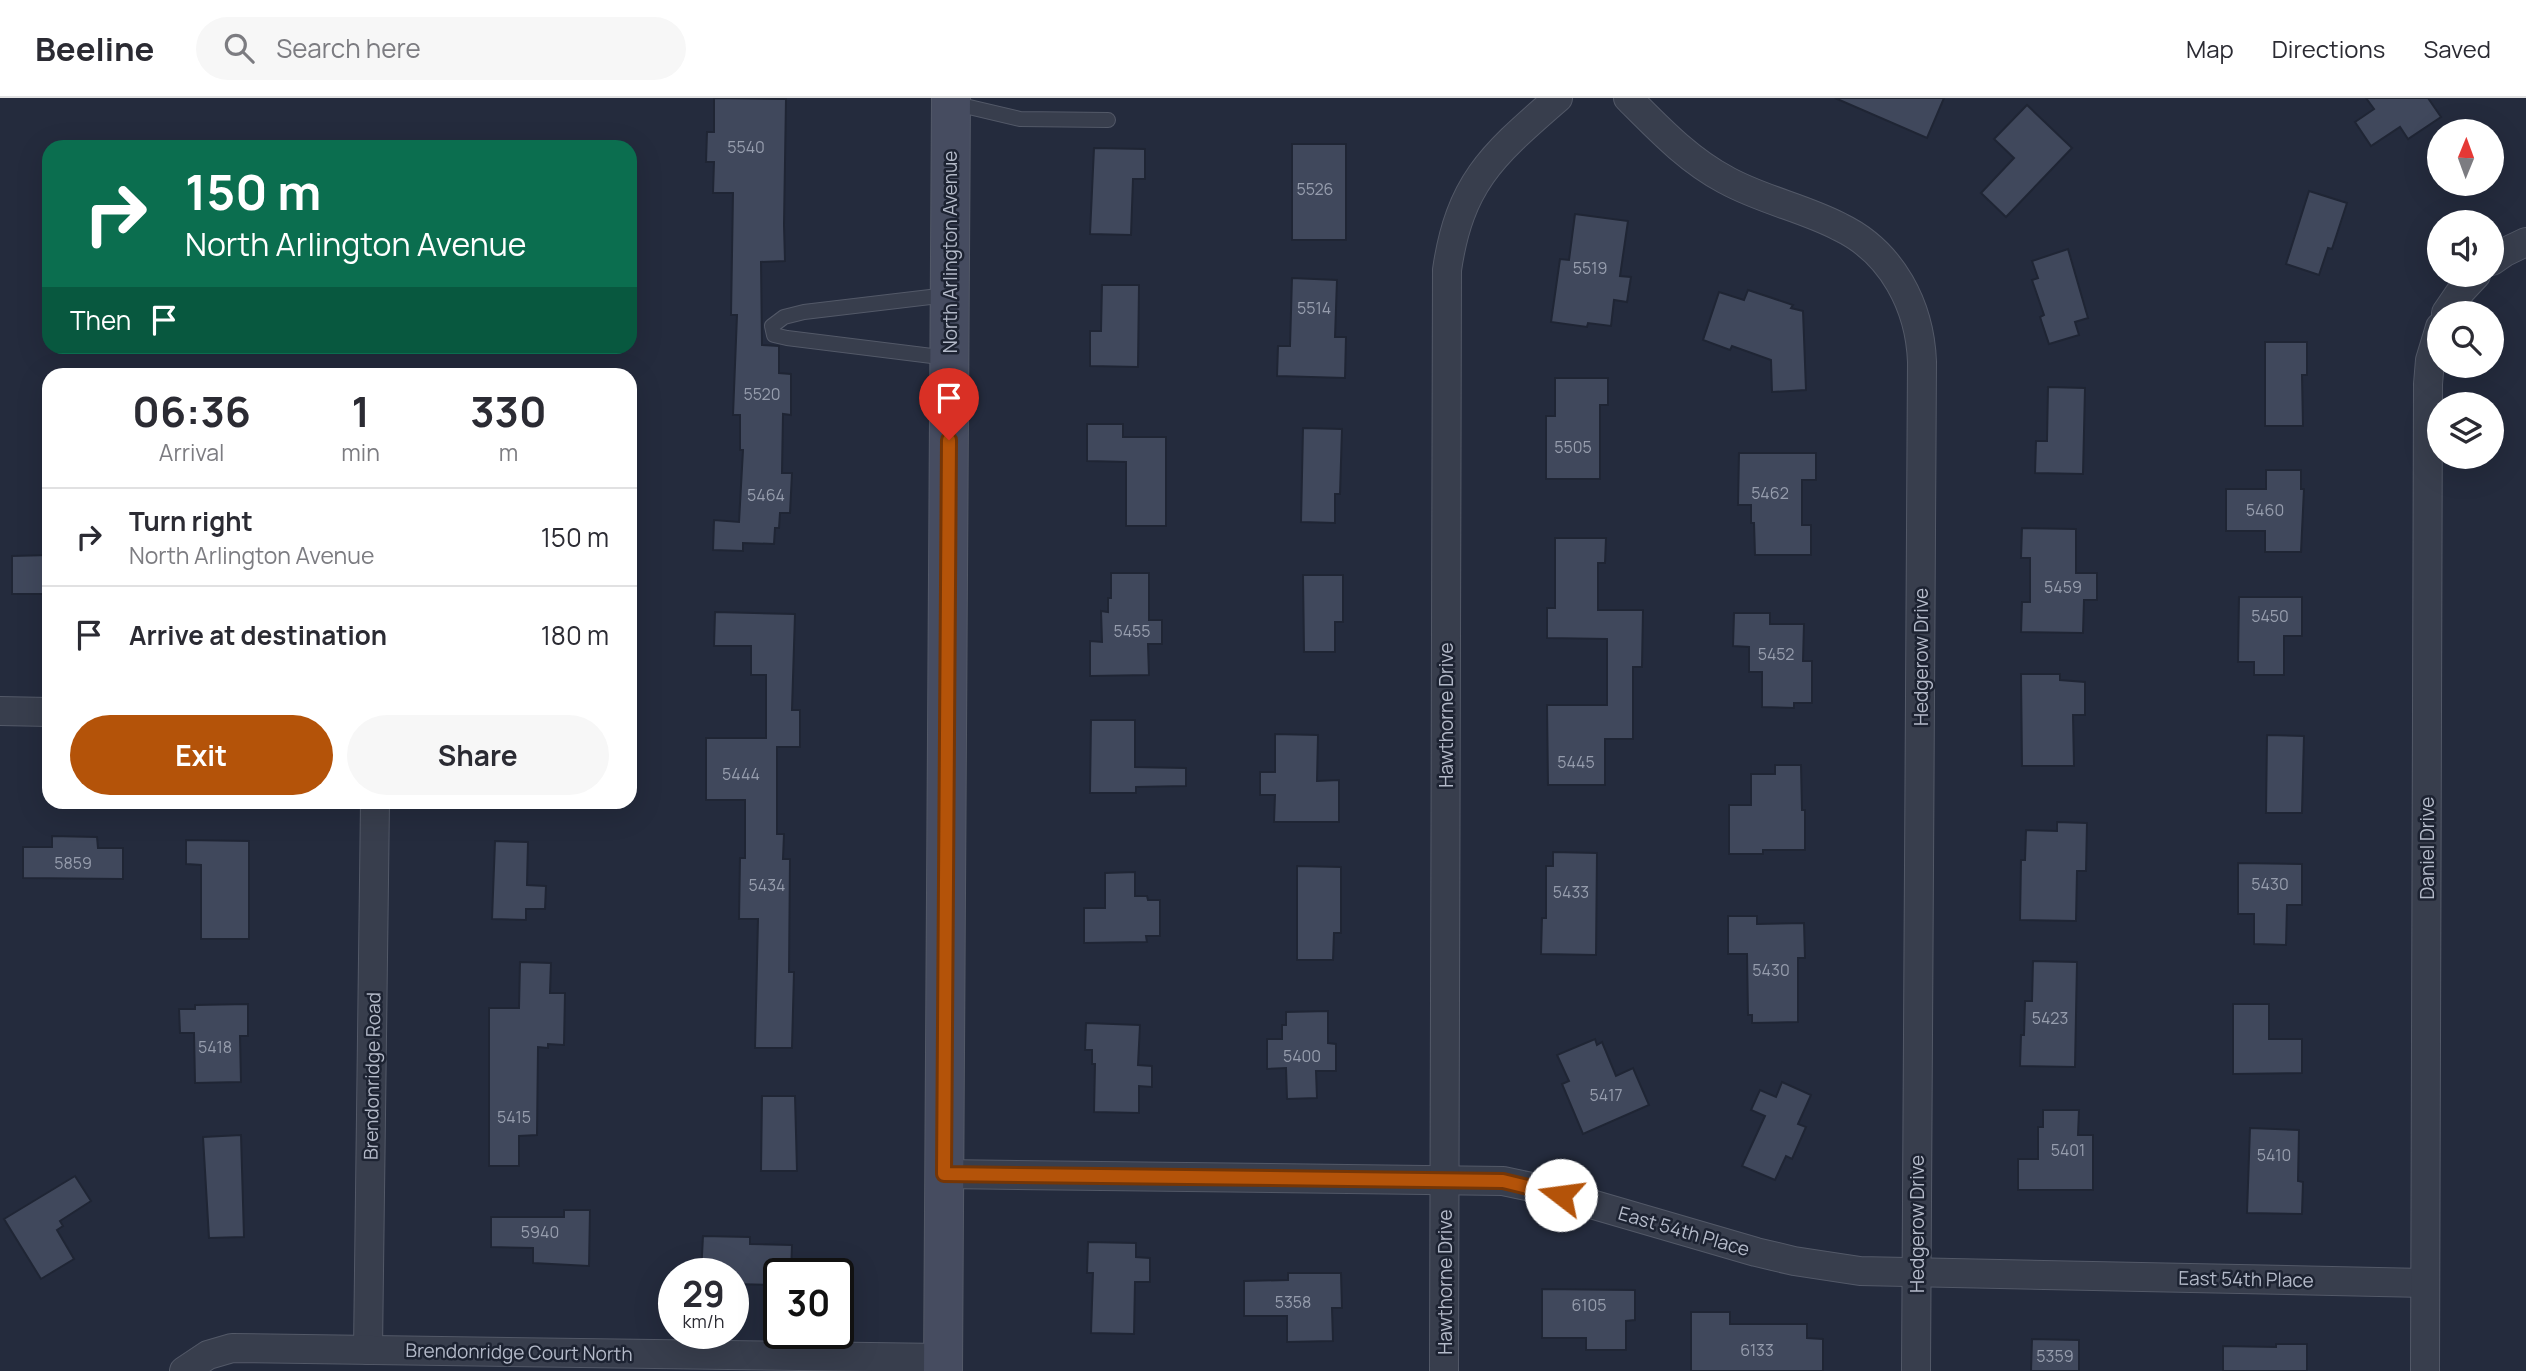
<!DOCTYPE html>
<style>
body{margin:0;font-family:Manrope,sans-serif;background:#f7f7f7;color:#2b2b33;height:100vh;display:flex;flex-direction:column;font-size:26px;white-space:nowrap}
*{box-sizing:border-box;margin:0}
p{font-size:23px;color:#7c7c81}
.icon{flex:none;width:38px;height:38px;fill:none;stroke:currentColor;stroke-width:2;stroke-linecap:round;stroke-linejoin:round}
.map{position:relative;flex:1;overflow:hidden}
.side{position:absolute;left:42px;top:270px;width:595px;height:441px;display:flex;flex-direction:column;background:#fff;border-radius:21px;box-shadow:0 7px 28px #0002}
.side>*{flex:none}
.hud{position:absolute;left:42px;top:42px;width:595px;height:214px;border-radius:21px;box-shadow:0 7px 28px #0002;background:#0b6e4f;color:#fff;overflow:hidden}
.needle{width:46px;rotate:1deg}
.fabs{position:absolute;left:2427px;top:21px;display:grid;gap:14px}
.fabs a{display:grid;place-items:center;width:77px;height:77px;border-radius:50%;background:#fff;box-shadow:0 7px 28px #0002;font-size:35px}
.speed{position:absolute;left:658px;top:1160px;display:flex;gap:14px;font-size:35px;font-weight:700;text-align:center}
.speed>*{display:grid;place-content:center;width:91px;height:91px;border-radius:50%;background:#fff;box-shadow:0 7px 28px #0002;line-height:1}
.speed small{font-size:18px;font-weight:400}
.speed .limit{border:4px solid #111;border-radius:10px;background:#fff;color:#111}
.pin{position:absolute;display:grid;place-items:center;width:60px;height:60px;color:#fff;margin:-72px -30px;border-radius:50% 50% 50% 0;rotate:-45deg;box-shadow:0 0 7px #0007}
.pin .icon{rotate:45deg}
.me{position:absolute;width:77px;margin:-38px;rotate:285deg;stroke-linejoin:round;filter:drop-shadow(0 0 5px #0008)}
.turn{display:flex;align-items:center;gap:24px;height:147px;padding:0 28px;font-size:32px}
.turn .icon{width:91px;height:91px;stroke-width:2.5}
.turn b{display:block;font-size:49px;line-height:60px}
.then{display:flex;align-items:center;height:66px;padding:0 28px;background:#0003;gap:14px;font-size:26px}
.eta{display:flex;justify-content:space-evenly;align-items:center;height:119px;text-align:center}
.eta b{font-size:42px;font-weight:700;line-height:49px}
.primary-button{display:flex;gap:14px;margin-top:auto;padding:14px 28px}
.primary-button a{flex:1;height:80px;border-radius:42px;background:#b45309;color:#fff;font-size:28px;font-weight:700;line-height:80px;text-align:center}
.primary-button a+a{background:#f7f7f7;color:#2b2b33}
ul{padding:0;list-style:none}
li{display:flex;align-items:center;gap:21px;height:98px;padding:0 28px;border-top:2px solid #e1e1e2}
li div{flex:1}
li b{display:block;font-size:26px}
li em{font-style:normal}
header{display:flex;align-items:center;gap:42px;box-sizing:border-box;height:98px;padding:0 35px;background:#fff;border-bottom:2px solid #e1e1e2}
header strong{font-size:33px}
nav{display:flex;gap:38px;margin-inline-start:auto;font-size:24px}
.search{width:490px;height:63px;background:#f7f7f7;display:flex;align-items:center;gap:18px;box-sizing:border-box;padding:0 24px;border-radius:38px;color:#7c7c81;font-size:26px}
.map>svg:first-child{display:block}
.building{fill:#40485c;stroke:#1f2534;stroke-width:2}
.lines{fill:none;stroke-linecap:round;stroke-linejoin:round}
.lane-casing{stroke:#535968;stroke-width:16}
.street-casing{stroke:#535968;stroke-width:30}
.secondary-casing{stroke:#535968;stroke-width:40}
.lane{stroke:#383e4d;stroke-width:14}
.street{stroke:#383e4d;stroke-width:28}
.secondary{stroke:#464c60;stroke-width:38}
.route-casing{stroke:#753606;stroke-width:18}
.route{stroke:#b45309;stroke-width:12}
.labels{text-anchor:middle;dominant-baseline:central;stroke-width:5;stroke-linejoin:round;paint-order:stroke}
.number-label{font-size:16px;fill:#969dad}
.street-label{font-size:19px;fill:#b3b9c8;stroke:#1d2332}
</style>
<header>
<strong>Beeline</strong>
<div class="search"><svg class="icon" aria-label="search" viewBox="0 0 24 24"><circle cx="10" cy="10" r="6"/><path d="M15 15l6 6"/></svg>Search here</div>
<nav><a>Map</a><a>Directions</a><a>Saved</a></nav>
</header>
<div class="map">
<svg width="2526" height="1273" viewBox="0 0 2526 1273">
<rect width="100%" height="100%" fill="#242b3d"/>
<g class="building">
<polygon points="714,0 786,1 784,127 785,163 761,164 762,247 779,248 779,275 791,276 791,317 783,316 782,375 792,375 790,415 780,415 779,430 775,430 774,446 743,445 743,453 713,452 714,422 739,424 743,352 740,352 740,317 733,317 737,217 731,217 733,95 713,95 714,64 706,64 707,34 714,34"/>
<polygon points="1835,0 1944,0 1927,40"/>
<polygon points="2366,0 2428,0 2441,19 2408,41 2400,29 2371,48 2355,24 2374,11"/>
<polygon points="2027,7 2072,50 2006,119 1981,95 2014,60 1994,41"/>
<rect x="1292" y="46" width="54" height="96"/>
<polygon points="1094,50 1145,51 1145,81 1133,81 1131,137 1090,136"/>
<polygon points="2309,93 2347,105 2332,151 2328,150 2319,177 2286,166"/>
<polygon points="1575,116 1628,123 1620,178 1631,179 1627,204 1614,202 1611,228 1588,225 1587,229 1551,224 1560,161 1569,162"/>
<polygon points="2068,151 2088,220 2075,224 2079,237 2049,246 2040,219 2044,217 2032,182 2038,180 2032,163"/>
<polygon points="1292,180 1337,182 1335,239 1346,239 1345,280 1277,278 1278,248 1290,248"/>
<polygon points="1102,187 1139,187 1138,269 1090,268 1090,233 1101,233"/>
<polygon points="1748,192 1793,207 1791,210 1803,213 1806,292 1772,294 1771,262 1732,248 1730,252 1703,242 1719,194 1744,202"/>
<polygon points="2265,244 2307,244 2307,277 2302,277 2303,328 2265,328"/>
<polygon points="1555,280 1608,280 1608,307 1600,307 1600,381 1546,381 1546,318 1555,318"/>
<polygon points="2048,289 2085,290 2083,376 2035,375 2036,343 2047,343"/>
<polygon points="1087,326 1123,326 1123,339 1166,339 1166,428 1126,428 1126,364 1087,363"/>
<polygon points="1303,330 1342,331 1340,396 1335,396 1335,425 1301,424"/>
<polygon points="1739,355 1816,355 1816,382 1802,382 1802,427 1811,427 1811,457 1755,457 1754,425 1751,425 1751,407 1738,407"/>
<polygon points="2266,372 2301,372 2301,391 2304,391 2301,454 2265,454 2265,433 2226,433 2226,391 2266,391"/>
<polygon points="2022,430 2076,431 2076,475 2097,475 2097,502 2084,502 2083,535 2021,534 2022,504 2030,504 2030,460 2021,460"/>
<polygon points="1555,440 1606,440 1605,465 1598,465 1598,512 1643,512 1642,569 1633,569 1633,641 1605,641 1605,687 1548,687 1547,607 1607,607 1607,541 1547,540 1547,510 1555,510"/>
<polygon points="49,457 49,496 12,496 12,458"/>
<polygon points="1111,475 1149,475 1149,522 1162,522 1162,546 1148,546 1149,577 1090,578 1090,543 1102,544 1101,513 1108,514 1108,500 1111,500"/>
<polygon points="1303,477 1343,477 1343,524 1335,524 1335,554 1304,554"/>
<polygon points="2239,499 2302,499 2302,538 2284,538 2284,577 2254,577 2254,564 2238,564"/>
<polygon points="715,514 795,516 792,612 800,612 800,649 777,649 777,736 784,736 783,761 790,761 789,874 794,874 792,950 755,950 758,821 739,821 740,760 745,760 745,702 706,702 706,640 766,640 766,577 751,577 751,548 714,548"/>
<polygon points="1734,515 1770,515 1770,526 1804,526 1803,563 1812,563 1812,605 1794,605 1794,610 1762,609 1762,574 1749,574 1749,549 1733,548"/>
<polygon points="2021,576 2060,576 2060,582 2085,584 2085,617 2073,617 2074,668 2022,668"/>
<polygon points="1091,622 1135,622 1135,669 1186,670 1186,688 1136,689 1136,695 1090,695"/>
<polygon points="1275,636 1318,637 1317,683 1339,682 1339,724 1274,724 1275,697 1260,697 1260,674 1275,674"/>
<polygon points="2267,637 2304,638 2302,715 2266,715"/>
<polygon points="1775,667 1801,667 1802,712 1805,712 1805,752 1763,752 1763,756 1729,756 1729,707 1751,707 1751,676 1775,676"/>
<polygon points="2057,724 2087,725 2086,773 2077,773 2076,823 2020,822 2021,762 2025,762 2026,732 2057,733"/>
<polygon points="52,738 97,739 98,750 123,750 123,781 23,780 23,749 52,749"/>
<polygon points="186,742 249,743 249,841 201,841 201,767 186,766"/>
<polygon points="495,743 528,744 527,787 546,788 545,811 526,811 526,822 492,821"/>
<polygon points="1553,754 1597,755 1596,857 1541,856 1542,820 1546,820 1546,768 1553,768"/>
<polygon points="2238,765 2302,766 2302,807 2287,807 2286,847 2254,846 2254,816 2238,816"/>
<polygon points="1297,768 1341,769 1341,835 1334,835 1333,862 1297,862"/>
<polygon points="1135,774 1135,798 1147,798 1148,802 1160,802 1160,838 1146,838 1147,844 1084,845 1084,810 1105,810 1105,775"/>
<polygon points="1728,818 1757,818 1757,826 1804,825 1805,860 1798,860 1798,924 1752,925 1752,917 1748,917 1747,856 1728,856"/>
<polygon points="2033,863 2077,864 2075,969 2020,968 2021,937 2024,937 2025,903 2032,903"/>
<polygon points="520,864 551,865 550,895 565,895 564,947 548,946 548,950 538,949 537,1037 519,1038 519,1068 489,1068 489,910 519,910"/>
<polygon points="248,906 248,938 240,938 241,984 195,985 194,935 180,935 179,911 195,911 195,907"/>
<polygon points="2233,906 2269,906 2269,941 2302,941 2302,975 2233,976"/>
<polygon points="1328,913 1328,945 1336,946 1336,973 1316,973 1317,1000 1287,1001 1286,970 1267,971 1267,941 1282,941 1282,927 1286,927 1286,914"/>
<polygon points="1086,925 1140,927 1138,967 1152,968 1152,989 1139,988 1139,1015 1094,1014 1095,966 1092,966 1092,952 1085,952"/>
<polygon points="1595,941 1597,947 1602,944 1616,978 1633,970 1649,1007 1583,1036 1562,986 1569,983 1557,957"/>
<polygon points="1782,984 1811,997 1798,1026 1806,1029 1792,1061 1786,1058 1775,1082 1742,1068 1765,1018 1751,1012 1760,992 1776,999"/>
<polygon points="762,998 795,998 797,1073 761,1073"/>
<polygon points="2043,1012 2079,1012 2078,1037 2093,1037 2093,1092 2018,1092 2018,1061 2038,1061 2038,1029 2043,1029"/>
<polygon points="2250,1030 2299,1032 2298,1083 2303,1084 2302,1116 2247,1115"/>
<polygon points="241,1037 244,1139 209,1140 203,1039"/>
<polygon points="75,1078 91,1103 60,1123 63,1128 57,1132 74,1161 41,1181 4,1121"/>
<polygon points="564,1112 590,1112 589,1168 533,1165 533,1150 491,1149 491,1119 564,1119"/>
<polygon points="703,1138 750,1139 750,1146 792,1147 791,1176 779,1176 779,1182 774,1182 774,1187 733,1186 733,1176 701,1176"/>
<polygon points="1088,1144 1136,1145 1136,1159 1150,1160 1150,1184 1135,1184 1134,1236 1091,1235 1093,1175 1087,1175"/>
<polygon points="1288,1175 1341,1175 1342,1210 1332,1210 1333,1243 1287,1244 1287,1218 1244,1218 1244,1183 1288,1182"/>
<polygon points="1542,1191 1635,1192 1635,1222 1626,1223 1626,1252 1586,1252 1586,1240 1542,1240"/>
<polygon points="1691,1214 1730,1214 1730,1226 1807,1226 1807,1240 1823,1241 1823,1273 1691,1273"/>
<polygon points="2032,1241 2079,1242 2079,1273 2031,1273"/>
<polygon points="2276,1246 2307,1246 2307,1273 2223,1273 2223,1248 2276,1249"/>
</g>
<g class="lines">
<defs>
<g id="lane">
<polyline points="952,5 1020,21 1108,22"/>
<polyline points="947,197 804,214 784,219 772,228 774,237 787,240 948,260"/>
</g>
<g id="street">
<path d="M1628,0C1658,30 1688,62 1726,82C1762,102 1804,110 1840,129C1892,154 1920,208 1922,264L1916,1273"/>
<polyline points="2492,163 2505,154 2526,144"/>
<polyline points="2446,215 2461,193 2476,177"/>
<polyline points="0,613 49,614"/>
<polyline points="944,1076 1503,1083 1536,1090 1756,1154 1794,1163 1860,1173 2425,1185"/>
<polyline points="368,1252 375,704"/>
<polyline points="184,1273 208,1257 232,1250 943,1260"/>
<path d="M1444,1273L1447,172C1460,83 1494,56 1558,0"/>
<polyline points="2425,1273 2428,286 2430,262 2440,229"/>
</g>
<polyline id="secondary" points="943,1273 951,0"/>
</defs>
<use href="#lane" class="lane-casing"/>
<use href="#street" class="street-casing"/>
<use href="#secondary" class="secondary-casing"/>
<use href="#lane" class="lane"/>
<use href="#street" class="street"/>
<use href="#secondary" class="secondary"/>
</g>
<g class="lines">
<defs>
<polyline id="route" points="949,342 944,1076 1503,1083 1561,1097"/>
</defs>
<use href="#route" class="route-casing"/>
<use href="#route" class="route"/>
</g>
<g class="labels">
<g class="number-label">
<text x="746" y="49">5540</text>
<text x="1315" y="91">5526</text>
<text x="1590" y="170">5519</text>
<text x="1314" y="210">5514</text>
<text x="762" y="296">5520</text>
<text x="1573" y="349">5505</text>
<text x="1770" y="395">5462</text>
<text x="766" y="397">5464</text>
<text x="2265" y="412">5460</text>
<text x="2063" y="489">5459</text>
<text x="2270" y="518">5450</text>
<text x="1132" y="533">5455</text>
<text x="1776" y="556">5452</text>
<text x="1576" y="664">5445</text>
<text x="741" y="676">5444</text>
<text x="73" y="765">5859</text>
<text x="2270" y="786">5430</text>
<text x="767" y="787">5434</text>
<text x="1571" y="794">5433</text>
<text x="1771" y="872">5430</text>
<text x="2050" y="920">5423</text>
<text x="215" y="949">5418</text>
<text x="1302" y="958">5400</text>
<text x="1606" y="997">5417</text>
<text x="514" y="1019">5415</text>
<text x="2068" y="1052">5401</text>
<text x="2274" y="1057">5410</text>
<text x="540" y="1134">5940</text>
<text x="1293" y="1204">5358</text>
<text x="1589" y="1207">6105</text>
<text x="1757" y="1252">6133</text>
<text x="2055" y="1258">5359</text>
</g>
<g class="street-label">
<text transform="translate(950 154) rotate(-90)">North Arlington Avenue</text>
<text transform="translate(1921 559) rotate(-90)">Hedgerow Drive</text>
<text transform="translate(1446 617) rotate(-90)">Hawthorne Drive</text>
<text transform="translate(2427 750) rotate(-90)">Daniel Drive</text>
<text transform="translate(372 978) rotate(-89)">Brendonridge Road</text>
<text transform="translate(1917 1126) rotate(-90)">Hedgerow Drive</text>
<text transform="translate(1684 1133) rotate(16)">East 54th Place</text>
<text transform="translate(2246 1181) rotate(1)">East 54th Place</text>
<text transform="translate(1445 1184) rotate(-90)">Hawthorne Drive</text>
<text transform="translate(519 1254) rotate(1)">Brendonridge Court North</text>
</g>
</g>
</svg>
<div class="fabs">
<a><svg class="needle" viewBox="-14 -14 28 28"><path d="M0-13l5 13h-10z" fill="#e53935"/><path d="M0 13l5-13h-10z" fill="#7c7c81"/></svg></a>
<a><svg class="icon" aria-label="sound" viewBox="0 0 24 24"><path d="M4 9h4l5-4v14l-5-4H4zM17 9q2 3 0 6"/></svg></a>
<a><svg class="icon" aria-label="search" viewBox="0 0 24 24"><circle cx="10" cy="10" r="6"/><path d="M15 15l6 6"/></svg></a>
<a><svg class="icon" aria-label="layers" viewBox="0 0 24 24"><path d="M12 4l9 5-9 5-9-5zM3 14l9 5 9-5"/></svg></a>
</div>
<div class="speed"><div>29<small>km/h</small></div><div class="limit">30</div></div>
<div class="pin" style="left:949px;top:342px;background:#d93025"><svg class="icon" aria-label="arrive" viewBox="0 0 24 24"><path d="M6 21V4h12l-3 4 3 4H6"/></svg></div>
<svg class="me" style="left:1561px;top:1097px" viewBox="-20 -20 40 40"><circle r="19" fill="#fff"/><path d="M0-13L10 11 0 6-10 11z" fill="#b45309"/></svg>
<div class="hud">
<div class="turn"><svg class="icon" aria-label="right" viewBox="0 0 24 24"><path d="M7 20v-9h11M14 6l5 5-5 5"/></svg><div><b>150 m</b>North Arlington Avenue</div></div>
<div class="then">Then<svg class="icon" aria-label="arrive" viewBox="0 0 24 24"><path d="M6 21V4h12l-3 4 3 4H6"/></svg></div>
</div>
<section class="side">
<div class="eta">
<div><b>06:36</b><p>Arrival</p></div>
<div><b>1</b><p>min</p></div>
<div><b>330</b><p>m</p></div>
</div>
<ul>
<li><svg class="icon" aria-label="right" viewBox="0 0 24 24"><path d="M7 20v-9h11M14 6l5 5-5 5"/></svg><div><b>Turn right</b><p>North Arlington Avenue</p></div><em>150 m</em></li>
<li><svg class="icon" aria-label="arrive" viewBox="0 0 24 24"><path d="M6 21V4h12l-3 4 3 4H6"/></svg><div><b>Arrive at destination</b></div><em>180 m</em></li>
</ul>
<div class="primary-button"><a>Exit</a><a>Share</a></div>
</section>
</div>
